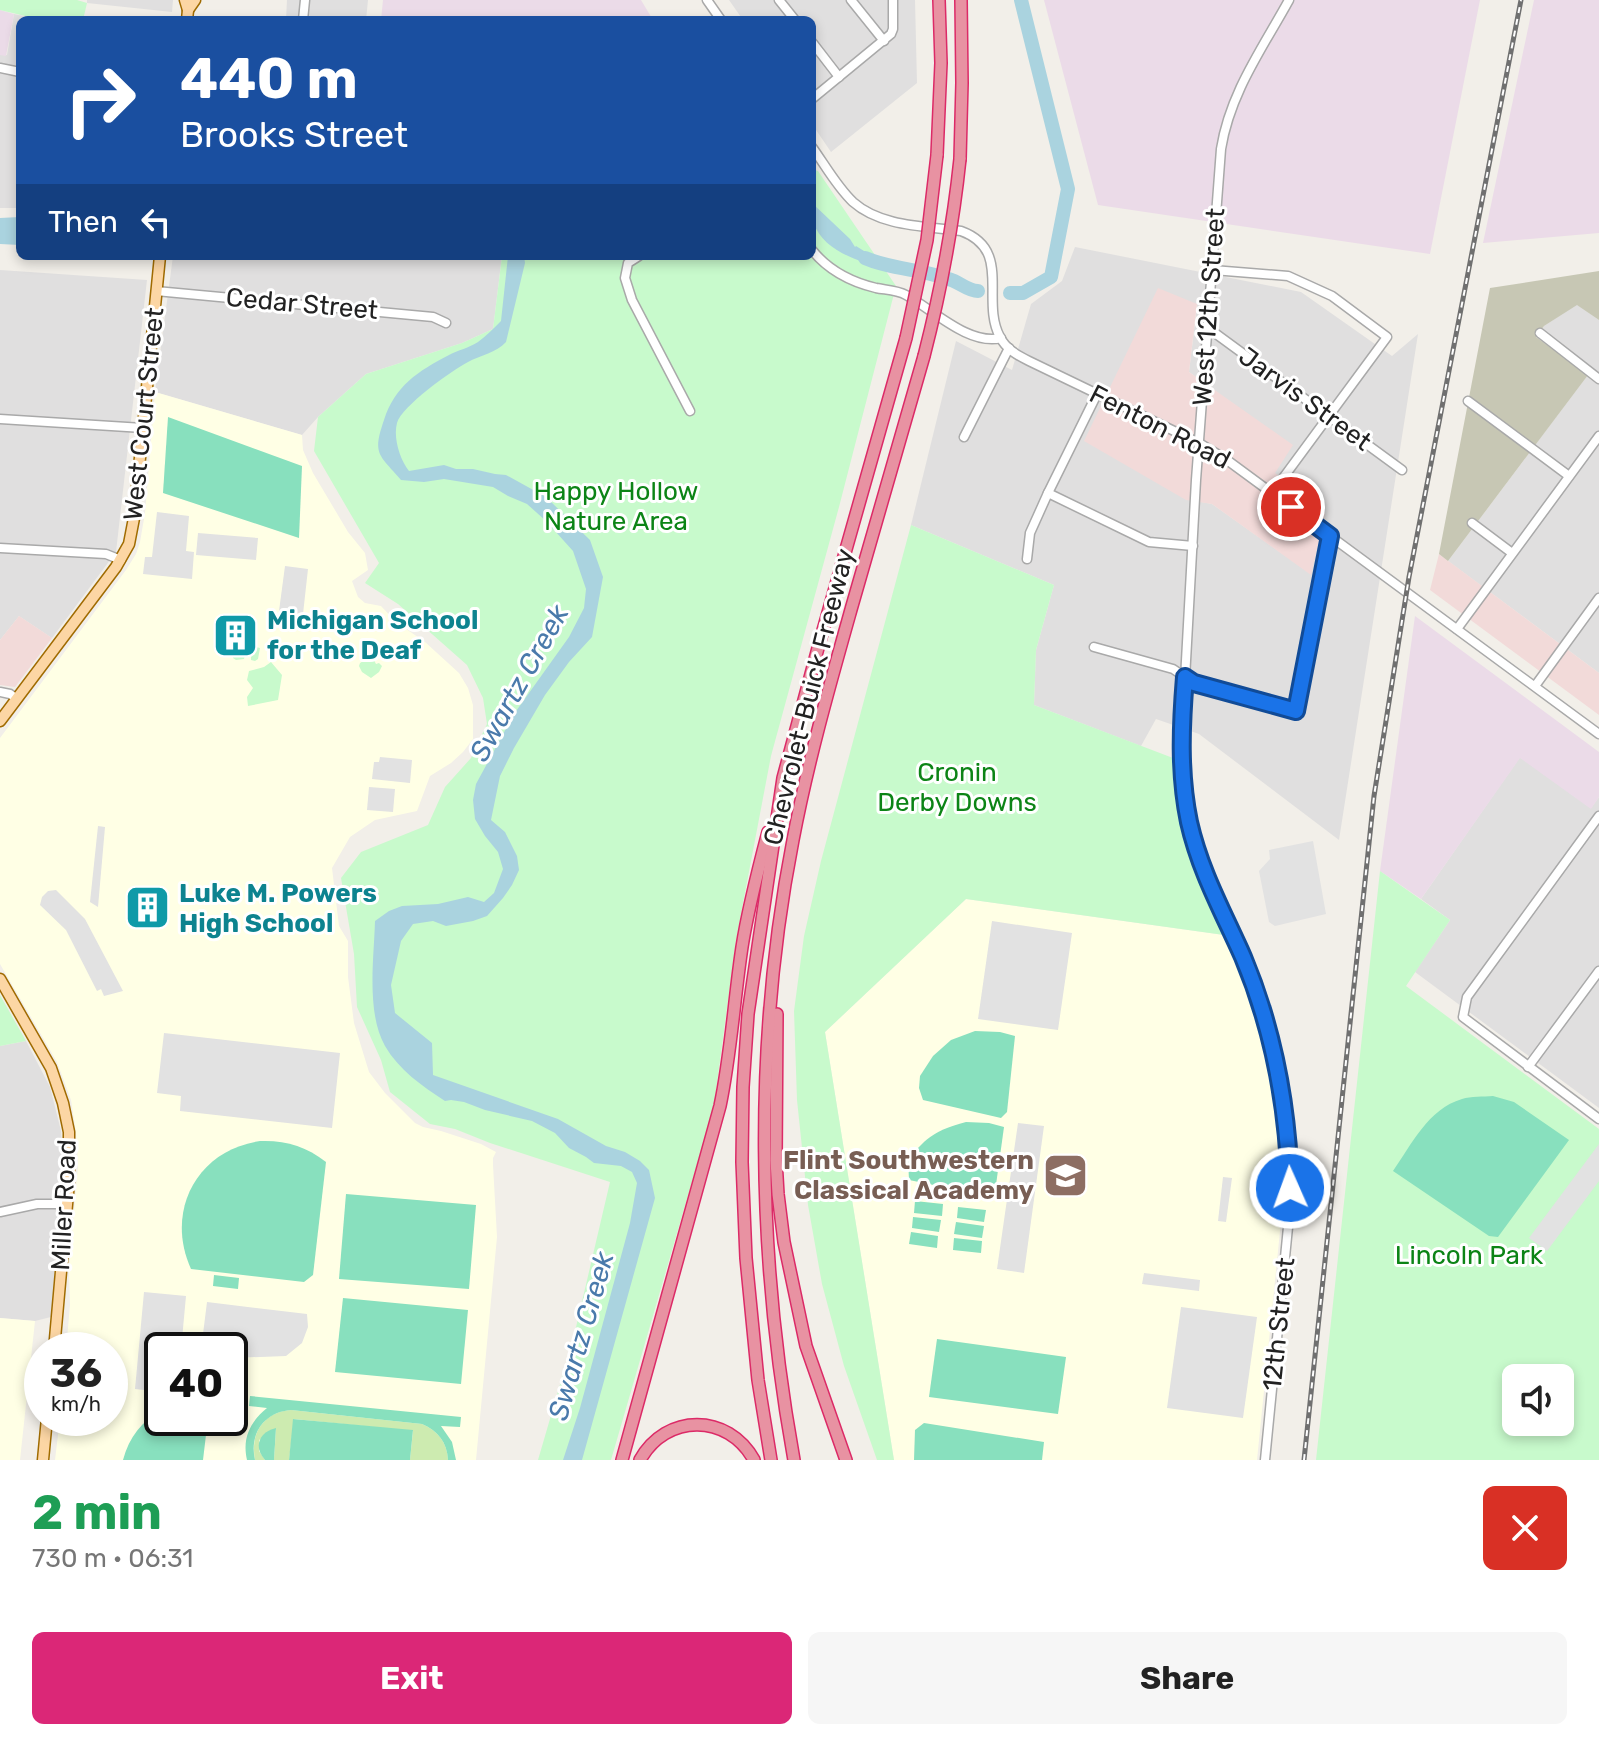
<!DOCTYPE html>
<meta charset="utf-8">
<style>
body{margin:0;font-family:Rubik,sans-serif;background:#f6f6f6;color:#222;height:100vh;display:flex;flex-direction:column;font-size:30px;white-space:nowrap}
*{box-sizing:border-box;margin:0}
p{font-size:26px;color:#767676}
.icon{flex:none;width:44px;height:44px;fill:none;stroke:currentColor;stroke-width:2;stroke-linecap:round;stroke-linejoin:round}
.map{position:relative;height:1460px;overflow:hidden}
.side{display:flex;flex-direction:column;background:#fff;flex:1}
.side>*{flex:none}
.guide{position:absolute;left:16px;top:16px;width:800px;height:244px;border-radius:12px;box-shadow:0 4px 12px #0003;background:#1a4fa0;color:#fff;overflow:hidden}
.controls{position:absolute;left:1502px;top:1364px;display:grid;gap:16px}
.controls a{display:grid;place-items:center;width:72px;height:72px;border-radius:12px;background:#fff;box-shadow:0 4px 12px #0003;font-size:40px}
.speed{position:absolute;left:24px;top:1332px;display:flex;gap:16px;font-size:40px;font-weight:700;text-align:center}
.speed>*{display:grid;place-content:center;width:104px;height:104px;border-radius:50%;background:#fff;box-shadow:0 4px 12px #0003;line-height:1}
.speed small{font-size:20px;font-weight:400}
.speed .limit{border:4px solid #111;border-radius:12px;background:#fff;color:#111}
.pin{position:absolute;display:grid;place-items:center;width:68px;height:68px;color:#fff;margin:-34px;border:4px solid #fff;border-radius:50%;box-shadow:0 2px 8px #0007}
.me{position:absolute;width:88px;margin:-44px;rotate:358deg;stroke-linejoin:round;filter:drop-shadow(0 0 6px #0008)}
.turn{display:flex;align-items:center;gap:28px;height:168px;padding:0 32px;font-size:36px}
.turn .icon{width:104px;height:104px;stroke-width:2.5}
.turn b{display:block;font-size:56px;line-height:68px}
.then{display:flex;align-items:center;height:76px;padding:0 32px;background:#0003;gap:16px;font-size:30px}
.round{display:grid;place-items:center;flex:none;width:84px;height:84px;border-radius:12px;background:#f6f6f6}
.headline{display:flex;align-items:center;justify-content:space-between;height:136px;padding:0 32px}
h1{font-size:48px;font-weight:700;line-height:60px;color:#1e9e55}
.action{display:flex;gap:16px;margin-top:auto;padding:16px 32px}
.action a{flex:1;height:92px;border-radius:12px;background:#db2777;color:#fff;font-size:32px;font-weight:700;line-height:92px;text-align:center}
.action a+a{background:#f6f6f6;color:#222}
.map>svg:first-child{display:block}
.residential{fill:#e0dfdf;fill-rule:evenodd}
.commercial{fill:#f2dad9}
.industrial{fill:#ebdbe8}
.education{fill:#ffffe5;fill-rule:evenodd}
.construction{fill:#c7c7b4}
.grass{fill:#cdebb0}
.park{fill:#c8facc;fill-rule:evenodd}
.pitch{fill:#88e0be}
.parking{fill:#e2e2e2}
.water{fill:#aad3df}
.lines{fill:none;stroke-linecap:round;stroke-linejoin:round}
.river{stroke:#aad3df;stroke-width:14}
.minor-casing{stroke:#a9a9a9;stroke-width:11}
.major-casing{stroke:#a06b00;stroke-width:13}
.highway-casing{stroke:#dc2a67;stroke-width:14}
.minor{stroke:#fff;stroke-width:8}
.major{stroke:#fcd6a4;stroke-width:10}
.highway{stroke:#e892a2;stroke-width:11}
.rail-casing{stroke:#707070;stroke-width:5}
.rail{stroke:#fff;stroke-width:2;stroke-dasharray:6;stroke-linecap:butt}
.highway-bridge-casing{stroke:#dc2a67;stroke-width:14;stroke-linecap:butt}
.highway-bridge{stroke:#e892a2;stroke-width:11}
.route-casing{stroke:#114b97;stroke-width:20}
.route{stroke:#1a73e8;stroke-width:14}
.labels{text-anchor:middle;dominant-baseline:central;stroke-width:6;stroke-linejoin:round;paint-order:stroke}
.street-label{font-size:26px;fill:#222;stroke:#fff}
.park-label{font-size:26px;fill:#0c8416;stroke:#fff}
.culture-label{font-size:26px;font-weight:bold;fill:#0d838f;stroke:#fff;text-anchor:start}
.education-label{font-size:26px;font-weight:bold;fill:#785e54;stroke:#fff;text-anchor:end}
.water-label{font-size:28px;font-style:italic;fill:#4a7aab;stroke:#fff}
</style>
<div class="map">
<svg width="1599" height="1460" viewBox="0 0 1599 1460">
<rect width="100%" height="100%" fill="#f2efe9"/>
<g class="residential">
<polygon points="87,0 173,0 172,12 87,3"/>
<polygon points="287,0 368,0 366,20 286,20"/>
<polygon points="729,0 915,0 917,83 831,152 812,124 812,20 743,20"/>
<polygon points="14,14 42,20 20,20 20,208 0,208 0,55 7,55"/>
<path d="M1075,247L1301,292L1392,356L1418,334L1339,840L1199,734L1156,719L1141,746L1034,705L1036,650L1054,585L911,525L956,341L1012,370L1031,304L1062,281ZM1158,289L1197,305L1189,372L1218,393L1274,473L1311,574L1212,504L1186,499Z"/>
<polygon points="173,256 502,256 493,329 462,343 366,374 318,417 302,435 155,392"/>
<polygon points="0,270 147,280 116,552 52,638 19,616 0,640"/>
<polygon points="1577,304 1599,320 1599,673 1448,561 1587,376 1536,337 1544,326"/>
<polygon points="1520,757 1591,808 1599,797 1599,1108 1415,972 1450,920 1421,899"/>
<polygon points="26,1041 50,1087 61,1131 63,1167 51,1317 35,1321 0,1318 0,1046"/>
</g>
<g class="commercial">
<polygon points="1158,288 1197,304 1189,372 1293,445 1275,473 1325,513 1311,575 1212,504 1186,500 1084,441"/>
<polygon points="1439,554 1599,673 1599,715 1430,590"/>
<polygon points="19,616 52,638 15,687 0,685 0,640"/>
</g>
<g class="industrial">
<polygon points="383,0 641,0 653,20 381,20"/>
<polygon points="1044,0 1480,0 1430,254 1098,205"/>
<polygon points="1534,0 1599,0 1599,233 1483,243"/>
<polygon points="0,10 14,14 6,56 0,55"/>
<polygon points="1415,616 1599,752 1599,797 1591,809 1520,758 1421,899 1380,871"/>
</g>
<g class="education">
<path d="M155,392L302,435L303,450L313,473L348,532L365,553L368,570L352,581L358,597L365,603L381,606L396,622L425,642L459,673L468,688L473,705V739L463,752L451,763L430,776L417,811L375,820L350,837L332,868L339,926L348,941V977L354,1023L369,1072L385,1093L415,1123L423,1127L441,1131L481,1144L496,1152L493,1158V1165L497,1237L476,1460H55L60,1418H110V1350H66L70,1305L69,1269L78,1165L76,1133L71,1100L57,1062L0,964V738L126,570L136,554L140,542L145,513ZM162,1350H230V1418H162Z"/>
<polygon points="966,899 1224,935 1241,973 1262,1039 1272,1081 1279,1127 1281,1221 1257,1460 894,1460 825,1032"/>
<polygon points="0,1318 35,1321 20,1460 0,1460"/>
</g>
<polygon class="construction" points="1599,271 1599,320 1577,305 1544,326 1536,337 1588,375 1448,561 1439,554 1490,288"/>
<path class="grass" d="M291,1410L422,1424C438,1431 447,1442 448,1460H410L413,1431L294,1419L289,1460H274L276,1429L259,1440V1451L265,1460H255C250,1434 263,1412 291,1410Z"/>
<g class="park">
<polygon points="0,0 77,0 87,3 83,20 42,20 0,10"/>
<polygon points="812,169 818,171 896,286 839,507 771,756 736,940 714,1106 611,1460 538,1460 573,1340 610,1182 490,1143 455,1129 430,1124 390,1092 381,1060 357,1007 354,954 341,878 361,852 428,825 445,787 471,758 487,724 483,698 467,665 398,604 365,583 379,563 314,451 318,417 366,374 462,343 493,329 502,256 812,256"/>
<path d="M911,525L1054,585L1036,650L1034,705L1173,758C1175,780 1176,801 1181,822C1189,862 1206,898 1224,935L966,899L825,1032L894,1460H877L844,1366L822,1284L808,1205L797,1100L794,1011L804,936L821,861Z"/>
<polygon points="234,642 260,648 258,659 255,661 251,660 251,656 245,655 244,659 236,660 233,658"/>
<polygon points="370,657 373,658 376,664 379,663 382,666 379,672 371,678 362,672 359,666 360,663"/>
<polygon points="271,662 282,675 278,700 248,706 247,697 253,688 247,680 249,671 264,667"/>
<path d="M1380,871L1450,920L1406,986L1599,1129V1460H1316ZM1516,1378H1560V1422H1516Z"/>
<polygon points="0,995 26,1041 0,1046"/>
</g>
<g class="pitch">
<polygon points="168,417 302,466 299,538 163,493"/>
<polygon points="975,1031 1000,1032 1015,1036 1007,1112 1001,1118 923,1100 919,1088 920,1076 933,1056 951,1040"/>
<path d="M1493,1096L1514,1102L1569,1140L1498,1237L1489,1236L1393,1171C1412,1144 1428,1109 1462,1099C1471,1096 1483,1097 1493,1096Z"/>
<path d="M966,1122L989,1123L1004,1127L995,1192L988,1196L909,1180L908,1159C928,1136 936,1130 966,1122Z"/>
<path d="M260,1141C285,1140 306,1146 326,1162L313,1275L304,1282L191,1269C165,1212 196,1150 260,1141Z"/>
<polygon points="346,1194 476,1205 469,1289 339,1279"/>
<polygon points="915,1201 943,1204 942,1216 914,1213"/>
<polygon points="958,1207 986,1210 984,1222 957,1218"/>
<polygon points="913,1217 941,1220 939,1232 912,1228"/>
<polygon points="956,1222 984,1226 982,1238 954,1234"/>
<polygon points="911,1232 938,1236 937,1248 909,1244"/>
<polygon points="954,1238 982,1241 981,1253 953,1250"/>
<polygon points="214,1275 239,1278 238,1289 213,1286"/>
<polygon points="343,1298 468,1310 461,1384 335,1372"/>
<polygon points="937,1339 1066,1357 1058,1414 929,1397"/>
<path d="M250,1396L461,1417L460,1427L441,1426L452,1442L456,1460H448C447,1442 438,1431 422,1424L291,1410C264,1412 249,1434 255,1460H247C242,1438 250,1422 267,1408L249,1406Z"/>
<path d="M162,1410V1418H208L203,1460H123C129,1437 142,1421 162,1410Z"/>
<polygon points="293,1419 413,1430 410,1460 289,1460"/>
<polygon points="924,1423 1044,1442 1042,1460 914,1460 915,1430"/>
<path d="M276,1428L274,1460H265C253,1447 259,1432 276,1428Z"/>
</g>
<g class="parking">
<polygon points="157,512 189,516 186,551 194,552 192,579 143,574 145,557 152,557"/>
<polygon points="198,533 258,538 256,560 196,555"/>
<polygon points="285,566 308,569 303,614 279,611"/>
<polygon points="380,757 412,760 410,783 372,779 374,762 379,762"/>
<polygon points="369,787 395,789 393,812 367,810"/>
<polygon points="98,826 105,827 98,907 90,902"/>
<polygon points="1313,841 1326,914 1275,926 1269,922 1259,871 1270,859 1269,850"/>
<polygon points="56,890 85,919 123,991 104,996 101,989 97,991 66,930 40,905 42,897 48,891"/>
<polygon points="992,921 1072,933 1058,1030 978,1019"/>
<polygon points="164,1033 340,1053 332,1128 180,1111 181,1096 157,1093"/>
<polygon points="1018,1123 1044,1126 1024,1273 997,1269"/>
<polygon points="1599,1144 1599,1181 1547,1251 1529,1238"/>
<polygon points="1223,1177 1232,1178 1226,1222 1218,1221"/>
<polygon points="1144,1273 1200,1280 1199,1291 1142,1284"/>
<polygon points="144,1292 186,1296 181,1350 162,1350 162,1392 135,1389"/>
<polygon points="207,1302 307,1314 308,1327 302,1343 286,1356 230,1358 230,1350 201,1350"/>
<polygon points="1181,1307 1257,1317 1243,1418 1167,1408"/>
</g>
<g class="water">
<path d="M812,203L850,239L855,247L856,246L872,256L877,257L885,269C857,260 824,252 813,222C811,217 812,209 812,203Z"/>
<polygon points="20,217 20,245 0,244 0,218"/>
<path d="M508,256H524L525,263L506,342C496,353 481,355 468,362C451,371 402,406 397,423C393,438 400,460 409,471L444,465L456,469H473L495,474L506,475L546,497L590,540L603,577L592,637L569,662L545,695L514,748L500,776L491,820L505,832L517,856L519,870L512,885L503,898L487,916L473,921L446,926L433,921L413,924L401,941L391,985L395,1013L432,1043L433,1075L558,1119L606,1146L625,1152L640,1161L649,1170L655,1198L582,1460H563L580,1408L630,1223L637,1183L632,1172L621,1166L594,1163L586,1157L569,1148L555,1133L532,1121L485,1110L464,1102L451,1100L445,1101C422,1086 399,1070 385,1046C366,1012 374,959 375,921L389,911L402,906L438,904L468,897L484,902L494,893L503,869L498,852L485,836L475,819L473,800L476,784L514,714L569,637L584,608L586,589L573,551L546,521L527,504L508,496L493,487L444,479L424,482L401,480C379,454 372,455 384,420C395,386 418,371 449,355C458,350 469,348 478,342C486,336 494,328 501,321Z"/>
</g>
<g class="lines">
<g class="river">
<path d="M865,258C893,270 925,269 954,281C963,285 969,291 978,291"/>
<polyline points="1010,293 1023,293 1051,277 1068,189 1021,0"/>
</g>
<defs>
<g id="minor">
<polyline points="707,0 721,20"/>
<polyline points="779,0 795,20"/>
<polyline points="851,0 884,41"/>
<polyline points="303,20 305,0"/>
<polyline points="812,42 839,77"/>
<polyline points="0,68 20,72"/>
<polyline points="812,99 891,34 893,29 893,0"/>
<path d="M812,147C825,165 837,187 853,202C881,227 926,226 961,231C1013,250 980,300 1000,337C1006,349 1017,355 1029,361L1199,443L1227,460L1599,734"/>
<path d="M812,250C828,270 851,282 876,288C886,290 897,290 906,295C932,309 969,346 1001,338"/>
<polyline points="639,256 628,263 625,278 632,300 690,411"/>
<polyline points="1213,270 1288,276 1332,296 1387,337 1272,493"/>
<polyline points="156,291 433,317 446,323"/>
<polyline points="1208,328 1402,470"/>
<polyline points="1540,333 1599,379"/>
<polyline points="1468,401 1569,476"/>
<polyline points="0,419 143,428"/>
<polyline points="964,437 1009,348"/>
<polyline points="1048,493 1149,542 1193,546"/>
<polyline points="1472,523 1512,553"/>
<polyline points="0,548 106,554 121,560"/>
<polyline points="1027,559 1030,533 1048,493 1097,394"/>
<polyline points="1457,629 1599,436"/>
<polyline points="1094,647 1173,669 1194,683 1296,711 1330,536"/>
<polyline points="1535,686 1599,598"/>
<polyline points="0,692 10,694 17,699"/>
<polyline points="1599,816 1467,997 1463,1017 1599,1119"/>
<polyline points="1528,1067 1599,971"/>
<polyline points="0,1212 37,1204 67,1204"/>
<path d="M1265,1460L1289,1217L1290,1161L1284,1106L1274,1052L1259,1000L1243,958L1213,896L1195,843L1186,806L1181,751L1196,480L1221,149C1230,93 1262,49 1289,0"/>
</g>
<g id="major">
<polyline points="185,0 188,10 187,20"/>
<polyline points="188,10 195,0"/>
<polyline points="0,721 116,567 129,544 134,518 160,256"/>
<polyline points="0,979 51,1068 63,1103 69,1132 69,1182 54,1350"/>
<polyline points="43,1460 47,1418"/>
</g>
<g id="highway">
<polyline points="937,155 941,63 939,0"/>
<polyline points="960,159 962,83 961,0"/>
<polyline points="777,1014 776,1160 778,1194 784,1242 806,1346 846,1460"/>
<path d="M622,1460L720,1106C731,1054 734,1000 742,947C748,908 758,870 768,832"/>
<path d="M640,1460C666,1413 728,1413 754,1460"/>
<polyline points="771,1460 758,1380 746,1258 742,1162 743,1087 748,1014 783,778 818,648 906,338"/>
<path d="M794,1460C757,1256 753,1044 793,840C808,761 830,684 852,606C876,522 900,439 924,356"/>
</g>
</defs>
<use href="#minor" class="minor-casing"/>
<use href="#major" class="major-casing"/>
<use href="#highway" class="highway-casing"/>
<use href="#minor" class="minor"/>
<use href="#major" class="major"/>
<use href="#highway" class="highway"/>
<defs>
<polyline id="rail" points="1304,1460 1374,796 1409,577 1521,0"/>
</defs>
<use href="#rail" class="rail-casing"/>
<use href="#rail" class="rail"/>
<defs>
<g id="highway-bridge">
<polyline points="906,338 927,240 937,155"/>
<path d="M924,356C941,290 953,226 960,159"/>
</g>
</defs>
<use href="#highway-bridge" class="highway-bridge-casing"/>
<use href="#highway-bridge" class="highway-bridge"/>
</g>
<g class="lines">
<defs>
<path id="route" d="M1290,1188C1288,1109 1274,1031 1243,957C1223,912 1200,871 1189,822C1179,774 1181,726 1185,677L1194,683L1296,711L1330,536L1291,507"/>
</defs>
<use href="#route" class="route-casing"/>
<use href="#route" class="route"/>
</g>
<defs>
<symbol id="building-square" viewBox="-11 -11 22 22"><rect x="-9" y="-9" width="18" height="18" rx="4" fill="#0f9aa8" stroke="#fff"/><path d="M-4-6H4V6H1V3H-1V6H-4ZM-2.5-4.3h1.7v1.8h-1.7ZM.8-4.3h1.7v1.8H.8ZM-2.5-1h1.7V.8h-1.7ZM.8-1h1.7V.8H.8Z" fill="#fff"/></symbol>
<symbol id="school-square" viewBox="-11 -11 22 22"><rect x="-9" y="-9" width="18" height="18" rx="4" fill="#8d6e63" stroke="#fff"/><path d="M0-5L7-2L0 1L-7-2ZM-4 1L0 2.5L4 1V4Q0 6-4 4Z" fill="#fff"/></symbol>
</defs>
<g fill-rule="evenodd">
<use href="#building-square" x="210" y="610" width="51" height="51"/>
<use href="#building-square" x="122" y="882" width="51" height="51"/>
<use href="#school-square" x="1040" y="1150" width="51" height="51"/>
</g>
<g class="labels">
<g class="street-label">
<text transform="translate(302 304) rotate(5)">Cedar Street</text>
<text transform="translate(1209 307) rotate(-86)">West 12th Street</text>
<text transform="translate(1305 399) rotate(36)">Jarvis Street</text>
<text transform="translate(144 414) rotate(-84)">West Court Street</text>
<text transform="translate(1160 427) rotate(27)">Fenton Road</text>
<text transform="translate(809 697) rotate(-76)">Chevrolet-Buick Freeway</text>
<text transform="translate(64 1205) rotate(-87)">Miller Road</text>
<text transform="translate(1279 1324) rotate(-84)">12th Street</text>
</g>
<g class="park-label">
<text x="616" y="491">Happy Hollow<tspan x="616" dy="30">Nature Area</tspan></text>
<text x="957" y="772">Cronin<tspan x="957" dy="30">Derby Downs</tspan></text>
<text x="1469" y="1255">Lincoln Park</text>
</g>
<g class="culture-label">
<text x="267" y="620">Michigan School<tspan x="267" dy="30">for the Deaf</tspan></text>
<text x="179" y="893">Luke M. Powers<tspan x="179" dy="30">High School</tspan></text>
</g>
<g class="education-label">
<text x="1034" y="1160">Flint Southwestern<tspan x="1034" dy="30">Classical Academy</tspan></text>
</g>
<g class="water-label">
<text transform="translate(519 683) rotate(-61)">Swartz Creek</text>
<text transform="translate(581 1336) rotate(-74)">Swartz Creek</text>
</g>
</g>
</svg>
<div class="controls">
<a><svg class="icon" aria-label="sound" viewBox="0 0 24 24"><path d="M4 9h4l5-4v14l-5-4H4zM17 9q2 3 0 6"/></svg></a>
</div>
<div class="speed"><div>36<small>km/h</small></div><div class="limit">40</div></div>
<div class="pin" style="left:1291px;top:507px;background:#d93025"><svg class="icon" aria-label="arrive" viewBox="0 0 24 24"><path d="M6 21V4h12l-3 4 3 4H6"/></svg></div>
<svg class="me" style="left:1290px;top:1188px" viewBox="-20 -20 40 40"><circle r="17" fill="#1a73e8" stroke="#fff" stroke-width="3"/><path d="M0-11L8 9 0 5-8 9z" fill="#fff"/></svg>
<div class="guide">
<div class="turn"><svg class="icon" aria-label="right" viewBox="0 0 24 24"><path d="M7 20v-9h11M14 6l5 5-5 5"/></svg><div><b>440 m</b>Brooks Street</div></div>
<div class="then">Then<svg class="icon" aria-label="left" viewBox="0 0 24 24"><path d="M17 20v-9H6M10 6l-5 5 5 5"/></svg></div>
</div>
</div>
<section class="side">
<div class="headline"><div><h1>2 min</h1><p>730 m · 06:31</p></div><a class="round" style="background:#d93025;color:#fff"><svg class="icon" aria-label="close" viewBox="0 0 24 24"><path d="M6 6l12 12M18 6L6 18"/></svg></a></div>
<div class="action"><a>Exit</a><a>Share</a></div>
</section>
